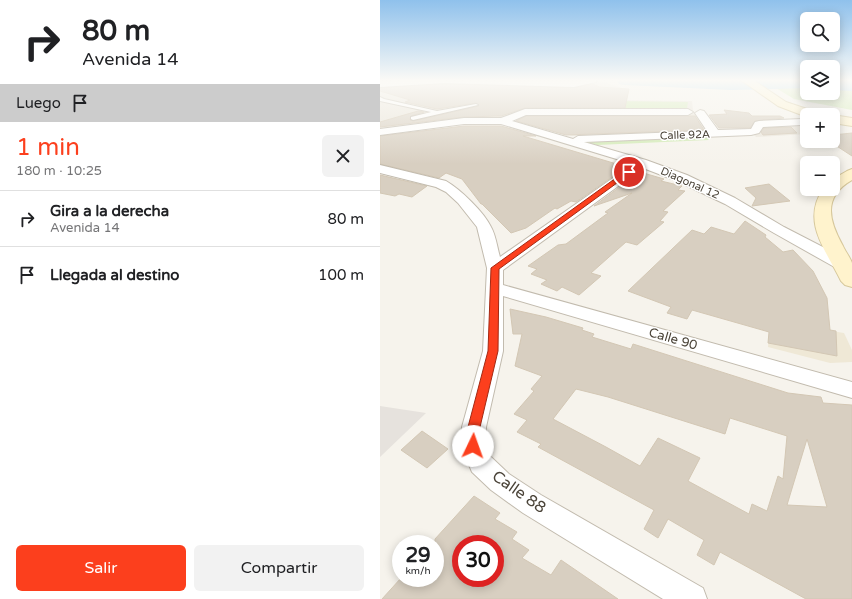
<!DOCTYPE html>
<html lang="es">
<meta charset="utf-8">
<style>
body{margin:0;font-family:"Varela Round",sans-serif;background:#f2f2f2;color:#202124;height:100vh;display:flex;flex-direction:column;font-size:15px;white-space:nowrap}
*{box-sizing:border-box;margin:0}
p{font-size:13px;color:#757577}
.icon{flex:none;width:22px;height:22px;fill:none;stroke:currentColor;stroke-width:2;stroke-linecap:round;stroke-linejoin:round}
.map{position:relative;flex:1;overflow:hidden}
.panel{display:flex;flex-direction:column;background:#fff;width:380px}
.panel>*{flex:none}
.hud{background:#fff;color:#202124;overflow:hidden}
.controls{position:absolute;left:420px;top:12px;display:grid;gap:8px}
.controls a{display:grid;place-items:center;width:40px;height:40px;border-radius:6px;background:#fff;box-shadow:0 2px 10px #0003;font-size:20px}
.speed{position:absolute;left:12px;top:535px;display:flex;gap:8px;font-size:20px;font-weight:700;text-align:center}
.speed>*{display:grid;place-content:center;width:52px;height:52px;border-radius:50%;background:#fff;box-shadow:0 2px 10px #0003;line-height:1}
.speed small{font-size:10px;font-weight:400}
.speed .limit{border:6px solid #d22;background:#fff;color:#111}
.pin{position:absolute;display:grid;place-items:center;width:34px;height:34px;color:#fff;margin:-17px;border:2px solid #fff;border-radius:50%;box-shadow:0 1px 4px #0007}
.me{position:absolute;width:44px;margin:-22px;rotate:3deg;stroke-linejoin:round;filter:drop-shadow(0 0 3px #0008)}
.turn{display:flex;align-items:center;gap:14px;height:84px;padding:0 16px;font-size:18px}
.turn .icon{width:52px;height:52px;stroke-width:2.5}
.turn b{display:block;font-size:28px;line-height:34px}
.then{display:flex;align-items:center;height:38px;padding:0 16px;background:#0003;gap:8px;font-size:15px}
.round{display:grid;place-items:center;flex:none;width:42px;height:42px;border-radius:6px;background:#f2f2f2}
.head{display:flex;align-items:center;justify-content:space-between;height:68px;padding:0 16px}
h1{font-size:24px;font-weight:600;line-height:30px;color:#fc3f1d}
.primary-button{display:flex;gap:8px;margin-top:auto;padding:8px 16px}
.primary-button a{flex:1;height:46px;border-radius:6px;background:#fc3f1d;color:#fff;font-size:16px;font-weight:600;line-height:46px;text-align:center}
.primary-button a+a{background:#f2f2f2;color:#202124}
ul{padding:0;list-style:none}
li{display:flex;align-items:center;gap:12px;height:56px;padding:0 16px;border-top:1px solid #e0e0e0}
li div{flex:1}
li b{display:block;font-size:15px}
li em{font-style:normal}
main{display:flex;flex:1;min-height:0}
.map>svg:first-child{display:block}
.residential{fill:#eae5da}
.industrial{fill:#e6e2dd}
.education{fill:#efe8d6}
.green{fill:#d2eab5}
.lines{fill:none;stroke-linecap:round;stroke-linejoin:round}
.river{fill:#a9d4f2;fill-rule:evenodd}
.building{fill:#d8cfc1;stroke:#d3c7b4;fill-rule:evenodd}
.service-casing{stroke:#c2bbae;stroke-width:2}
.minor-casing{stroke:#c2bbae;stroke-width:2}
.secondary-casing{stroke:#d6c79b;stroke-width:2}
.service{fill:#fff;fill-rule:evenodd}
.minor{fill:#fff;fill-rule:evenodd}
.secondary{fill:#fff3cd;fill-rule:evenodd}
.route{fill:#fc3f1d;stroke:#a42913}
.labels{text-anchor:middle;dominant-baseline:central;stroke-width:3;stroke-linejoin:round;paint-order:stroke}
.far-street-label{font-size:11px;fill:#4b4439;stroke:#fff}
.street-label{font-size:13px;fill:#4b4439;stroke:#fff}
.near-street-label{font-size:16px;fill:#4b4439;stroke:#fff}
</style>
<main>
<section class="panel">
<div class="hud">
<div class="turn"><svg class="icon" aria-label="right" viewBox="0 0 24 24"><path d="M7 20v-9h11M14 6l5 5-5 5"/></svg><div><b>80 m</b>Avenida 14</div></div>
<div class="then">Luego<svg class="icon" aria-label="arrive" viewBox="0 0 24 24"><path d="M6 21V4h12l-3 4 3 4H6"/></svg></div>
</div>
<div class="head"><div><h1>1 min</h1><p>180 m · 10:25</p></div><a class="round"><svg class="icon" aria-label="close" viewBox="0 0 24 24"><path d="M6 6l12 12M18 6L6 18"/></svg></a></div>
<ul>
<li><svg class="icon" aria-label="right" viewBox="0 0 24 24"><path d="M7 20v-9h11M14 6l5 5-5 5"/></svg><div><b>Gira a la derecha</b><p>Avenida 14</p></div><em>80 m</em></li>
<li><svg class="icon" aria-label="arrive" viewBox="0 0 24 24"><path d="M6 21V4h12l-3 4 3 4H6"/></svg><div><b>Llegada al destino</b></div><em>100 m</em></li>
</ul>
<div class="primary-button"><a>Salir</a><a>Compartir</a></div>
</section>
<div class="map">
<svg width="472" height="599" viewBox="0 0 472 599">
<rect width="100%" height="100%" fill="#f6f3ec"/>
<g class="residential">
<polygon points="0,80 218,80 248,90 128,99 312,101 313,111 328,132 192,136 130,119 100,113 0,130"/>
<polygon points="427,124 427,134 376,137 372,133 382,126"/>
</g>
<polygon class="industrial" points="0,406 46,413 0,457"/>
<polygon class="education" points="390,321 464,333 472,350 472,362 450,363 388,347"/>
<g class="green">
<polygon points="383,80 427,80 427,93 453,93 453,80 472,80 472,110 414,99"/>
<polygon points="166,100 308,102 307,108 161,108"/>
<polygon points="326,136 329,140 217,145 205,142"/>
</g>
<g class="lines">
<g class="river">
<polygon points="237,80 427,80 427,88 351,90 245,85 239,84"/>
<polygon points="453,80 472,81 472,91 453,90"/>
</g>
</g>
<g class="building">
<polygon points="64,84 194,88 213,84 219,87 249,89 245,108 145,108 121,116 84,117 0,127 0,122 38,111 44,112 31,116 30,120 33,121 99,106 96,103 57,109 25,102 30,100 0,91 0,88"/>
<polygon points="344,110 369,113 372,116 400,116 404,118 375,121 370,128 339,128 329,115 347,114"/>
<polygon points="146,116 315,116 324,130 186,135 136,121"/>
<polygon points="84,126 121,126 156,136 143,136 240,165 238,166 245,168 196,202 191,201 177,209 175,208 146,228 131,233 102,204 101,204 82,179 66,173 59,178 0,164 0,136"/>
<polygon points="411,127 417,133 383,135 381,132 384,128"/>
<polygon points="472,133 472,156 449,141 453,141 453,135"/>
<polygon points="260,172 284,179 281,181 302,186 298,190 305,191 283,211 288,212 280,221 284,222 257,245 246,242 211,273 221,276 199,295 182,287 177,291 161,284 167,280 151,274 157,269 148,266 178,245 186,244 228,213 225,212 252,193 214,206"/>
<polygon points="0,175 47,186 32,197 19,194 15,196 0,193"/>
<polygon points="389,184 410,201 372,206 376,198 365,188"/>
<polygon points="365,221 386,235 385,237 403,252 413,250 433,271 447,298 450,330 456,331 457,356 388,343 389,332 312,310 307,319 287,313 291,307 248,291 312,230 324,234 331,227 354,234"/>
<path d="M130,309L166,317L203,328L202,330L214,334L212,337L251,349L253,344L408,393L441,397L443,403L472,405V599H426L340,552L334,565L317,555L324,540L288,519L278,538L264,529L274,510L158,447L161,444L137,432L147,420L134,414L154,391L151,389L162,376L135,366L142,334H133ZM196,389L228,397L345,434L350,418L407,436L403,479L398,476L387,511L372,504L369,514L308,481L320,458L278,438L260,466L226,447L173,419ZM427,439L447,507L407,505Z"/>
<polygon points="42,431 68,449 47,468 21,450"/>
<path d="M94,496L120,513L115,519L137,532L132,539L149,550L142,558L171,575L181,560L238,599H2L21,578H55V539ZM81,544H115V578H81Z"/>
</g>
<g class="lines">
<defs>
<polygon id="service" points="0,97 4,99 57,111 96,104 98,105 33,120 31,119 31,117 51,112 0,101"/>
<g id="minor">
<polygon points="28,80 194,81 202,80 217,80 216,82 194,87 64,83 0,87 0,81"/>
<path d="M145,109H308L313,112L308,115H146L132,121L193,139L198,136L327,131L315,113L320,110L324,111L338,130L371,129L375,122L379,121L421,119L426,122L421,125L383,127L379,133L371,135L204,142L266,160L307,175L355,198L404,227L470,261L472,265L470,269L464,270L458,269L394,233L345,204L297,181L263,168L123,270V285L472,382V398L123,296V351L106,427L105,446L110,456L129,474L161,495L323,588L327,599H283L143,513L111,490L92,472L81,446L82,427L103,351L107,268L97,227L78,203L66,192L56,187L0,173V165L66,181C80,189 104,212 111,227C116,236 117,247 120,257L253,164L121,124H84L0,135V129L84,118H121Z"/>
</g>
<g id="secondary">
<polygon points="361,80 373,80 406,102 436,112 438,115 427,115 427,117 398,106"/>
<polygon points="453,115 472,118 472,126 453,123"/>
<path d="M472,169V180C442,197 449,221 463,246C465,251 470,257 472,263C472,270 472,280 472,287L465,285L461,281C446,250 421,222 443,189H453V179L467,171Z"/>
</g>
</defs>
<use href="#service" class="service-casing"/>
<use href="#minor" class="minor-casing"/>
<use href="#secondary" class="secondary-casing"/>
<use href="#service" class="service"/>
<use href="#minor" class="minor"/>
<use href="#secondary" class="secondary"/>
</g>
<linearGradient id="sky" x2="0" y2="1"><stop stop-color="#8fc1ec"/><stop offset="0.49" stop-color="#fbfaf6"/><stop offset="1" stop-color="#fbfaf6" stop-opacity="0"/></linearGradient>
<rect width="472" height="164" fill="url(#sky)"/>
<polygon class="route" points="247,170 252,172 119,269 118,351 100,427 99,446 97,449 93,451 89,449 87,446 88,427 108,351 111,268"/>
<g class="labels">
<g class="far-street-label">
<text transform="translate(305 135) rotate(-2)">Calle 92A</text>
<text transform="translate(310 183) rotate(24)">Diagonal 12</text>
</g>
<g class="street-label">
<text transform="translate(293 339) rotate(16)">Calle 90</text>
</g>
<g class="near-street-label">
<text transform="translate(139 492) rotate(35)">Calle 88</text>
</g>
</g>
</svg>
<div class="controls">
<a><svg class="icon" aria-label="search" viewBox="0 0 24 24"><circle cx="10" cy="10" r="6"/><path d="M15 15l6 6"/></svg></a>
<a><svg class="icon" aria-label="layers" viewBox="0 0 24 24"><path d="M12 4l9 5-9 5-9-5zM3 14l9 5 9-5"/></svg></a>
<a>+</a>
<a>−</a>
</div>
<div class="speed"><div>29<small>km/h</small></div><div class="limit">30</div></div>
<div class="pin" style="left:249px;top:172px;background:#d93025"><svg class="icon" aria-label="arrive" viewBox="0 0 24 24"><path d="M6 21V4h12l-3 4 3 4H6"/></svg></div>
<svg class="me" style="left:93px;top:446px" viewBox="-20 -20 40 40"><circle r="19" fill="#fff"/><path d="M0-13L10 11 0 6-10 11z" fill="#fc3f1d"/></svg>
</div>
</main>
